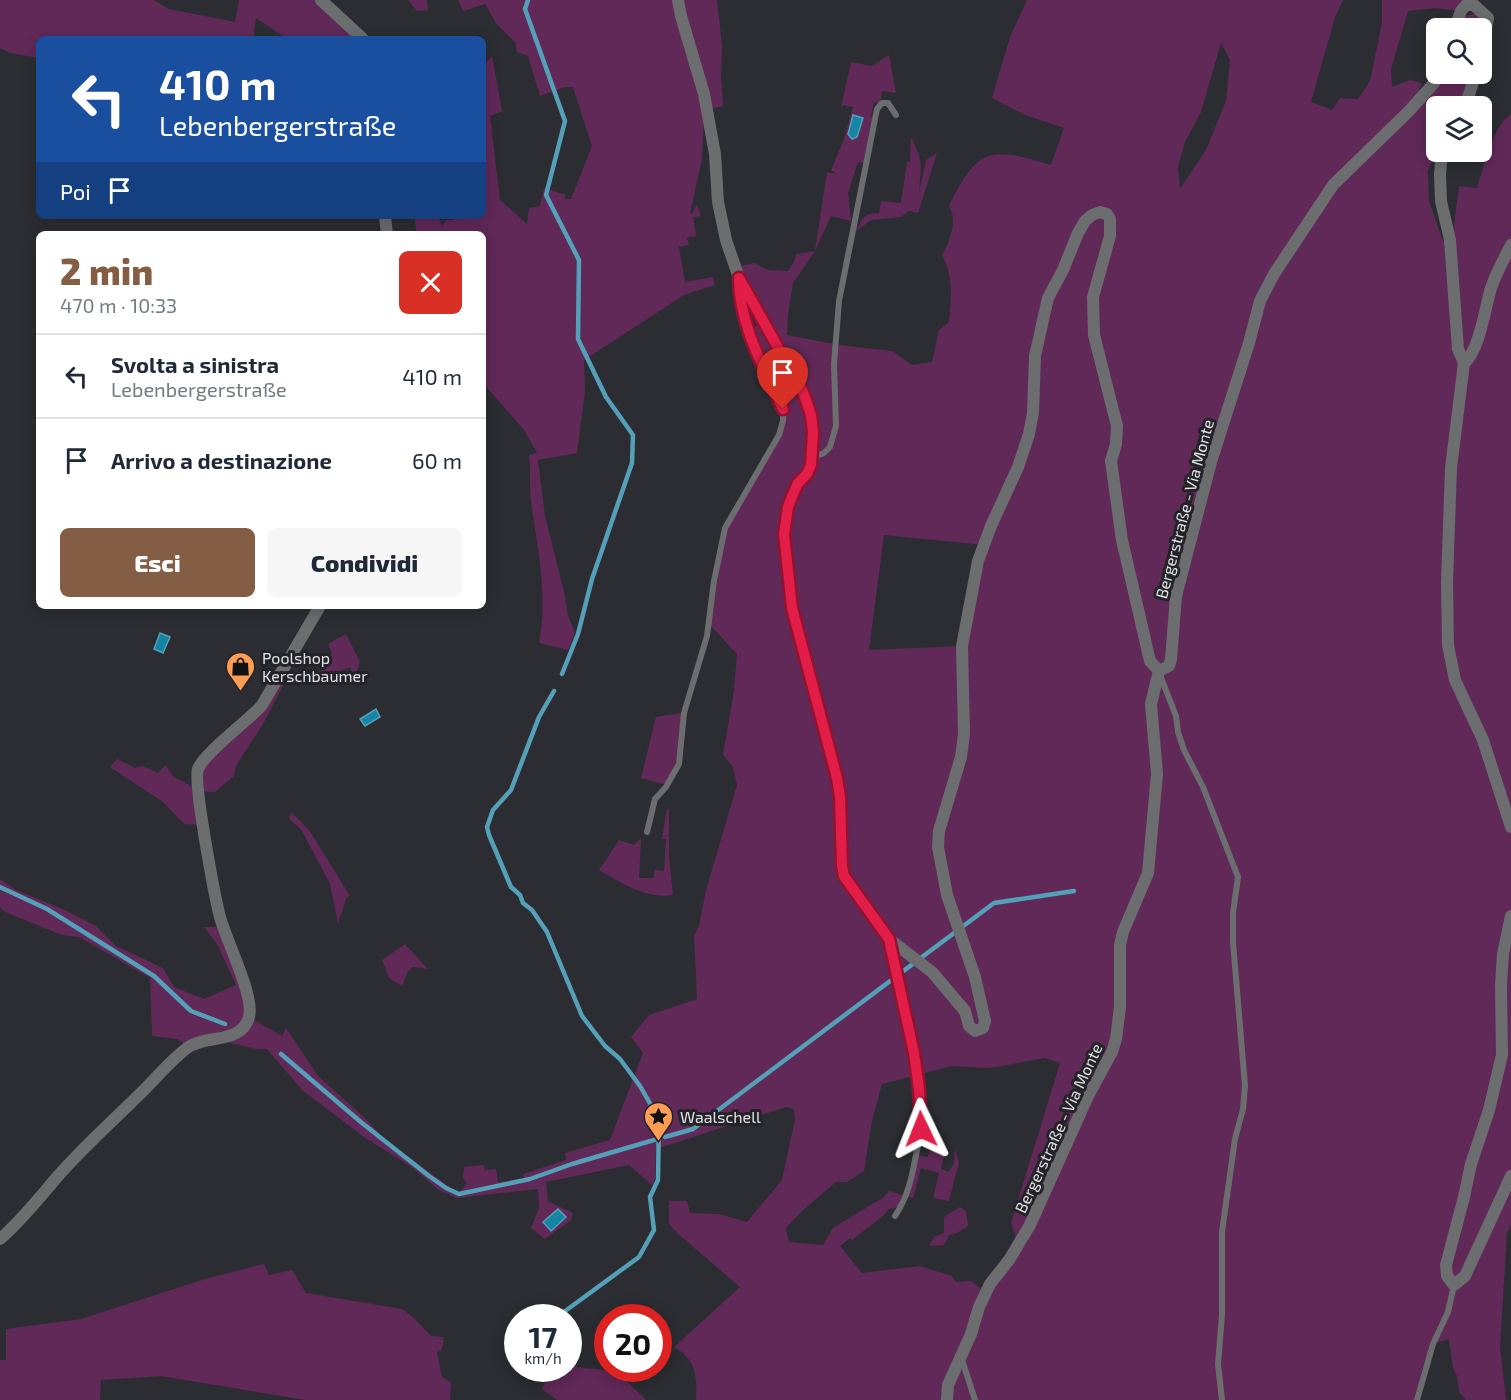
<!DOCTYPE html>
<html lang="it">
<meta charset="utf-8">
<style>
body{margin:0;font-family:"Exo 2",sans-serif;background:#f6f6f7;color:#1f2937;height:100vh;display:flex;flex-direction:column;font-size:22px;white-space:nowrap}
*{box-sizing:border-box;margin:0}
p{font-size:20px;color:#747a83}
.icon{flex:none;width:33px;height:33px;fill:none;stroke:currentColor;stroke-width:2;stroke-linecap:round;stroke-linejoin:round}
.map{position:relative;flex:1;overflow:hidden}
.details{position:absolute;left:36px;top:231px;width:450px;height:378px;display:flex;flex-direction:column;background:#fff;border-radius:9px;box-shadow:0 3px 15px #0003}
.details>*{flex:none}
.banner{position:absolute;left:36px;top:36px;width:450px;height:183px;border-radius:9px;box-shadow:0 3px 15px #0003;background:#1a4fa0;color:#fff;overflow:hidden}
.fabs{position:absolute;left:1426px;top:18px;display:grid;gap:12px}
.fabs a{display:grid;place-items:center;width:66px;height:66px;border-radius:9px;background:#fff;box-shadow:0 3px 15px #0003;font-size:30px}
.speed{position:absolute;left:504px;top:1304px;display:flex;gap:12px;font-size:30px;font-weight:700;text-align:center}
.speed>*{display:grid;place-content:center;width:78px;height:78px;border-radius:50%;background:#fff;box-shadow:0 3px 15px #0003;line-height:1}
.speed small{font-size:15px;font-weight:400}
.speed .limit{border:9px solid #d22;background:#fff;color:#111}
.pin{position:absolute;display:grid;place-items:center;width:51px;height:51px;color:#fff;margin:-62px -26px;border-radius:50% 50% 50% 0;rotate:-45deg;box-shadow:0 0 6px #0007}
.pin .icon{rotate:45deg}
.me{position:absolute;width:66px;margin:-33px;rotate:358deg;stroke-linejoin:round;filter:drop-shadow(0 0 4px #0008)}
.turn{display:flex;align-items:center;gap:21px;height:126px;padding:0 24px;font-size:27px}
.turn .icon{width:78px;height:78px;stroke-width:2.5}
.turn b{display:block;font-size:42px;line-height:51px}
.then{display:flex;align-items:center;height:57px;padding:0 24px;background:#0003;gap:12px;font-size:22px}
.round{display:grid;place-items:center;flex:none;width:63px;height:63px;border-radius:9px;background:#f6f6f7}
.headline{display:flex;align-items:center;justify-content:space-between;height:102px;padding:0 24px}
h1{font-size:36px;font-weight:800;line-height:45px;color:#835d44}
.button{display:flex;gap:12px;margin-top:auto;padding:12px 24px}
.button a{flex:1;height:69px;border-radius:9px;background:#835d44;color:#fff;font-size:24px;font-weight:800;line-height:69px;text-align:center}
.button a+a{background:#f6f6f7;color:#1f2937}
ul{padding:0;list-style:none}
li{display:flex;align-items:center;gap:18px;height:84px;padding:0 24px;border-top:2px solid #e0e1e3}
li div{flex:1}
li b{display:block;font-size:22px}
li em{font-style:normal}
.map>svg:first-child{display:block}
.green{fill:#602958;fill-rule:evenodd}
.water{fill:#1884a4;stroke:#54a0b8;stroke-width:1.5}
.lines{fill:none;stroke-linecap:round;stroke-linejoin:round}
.stream{stroke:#54a0b8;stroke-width:4.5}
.service{stroke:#6c6d6f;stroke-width:6}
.minor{stroke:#6c6d6f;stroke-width:12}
.route-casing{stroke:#92132f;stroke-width:15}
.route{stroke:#e11d48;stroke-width:10}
.labels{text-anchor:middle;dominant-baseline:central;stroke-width:6;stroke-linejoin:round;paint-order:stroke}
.street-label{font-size:16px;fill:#e1e2e5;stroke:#232328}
.poi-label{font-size:16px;fill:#e1e2e5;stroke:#232328;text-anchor:start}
</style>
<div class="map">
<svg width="1511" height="1400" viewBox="0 0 1511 1400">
<rect width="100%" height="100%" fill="#2c2d32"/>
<g class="green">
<polygon points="0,0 154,0 169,9 235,22 239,0 321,0 363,39 287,39 256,18 253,39 39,39 39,58 10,53 0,48"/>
<polygon points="408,0 427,0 428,10 417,11"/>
<path d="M458,0H717L722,45L721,77L723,106L704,111L702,159L690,213L692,214L697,204L701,216L693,217L696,236L687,238L689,245L679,247L685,282L713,277L715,285L684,295L584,360L585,392L577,453L538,460L545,516L565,596L568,616L575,633L568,650L539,643C548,596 538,549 531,502C529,487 531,471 529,455L537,453L524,430L483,383V234H416L415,216H438L442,226L446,220H453L455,216H483V127L486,108L485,64L492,56L502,111L490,116L500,200L527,224L529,208L540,206L544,188L566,195L565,199H571L592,146L573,87H565L540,96L528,56L517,52L515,42L496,23L485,4L463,11Z"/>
<path d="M1027,0H1343L1335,17L1311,102L1332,110L1340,98L1358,99L1370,81L1382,23V0H1476L1461,11L1435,8L1408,11L1391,69L1392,87L1410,80L1422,83L1411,108L1417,102H1425L1441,74H1472L1461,106H1437V149L1428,171L1429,201L1443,241L1452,242L1459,186L1477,188C1483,168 1493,126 1511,114V1225L1507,1233L1500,1346L1506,1400H1466L1459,1392L1457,1376L1453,1368L1449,1339L1433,1344L1417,1400H696C697,1377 697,1360 674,1347L740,1287L677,1233L669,1224V1201H687L690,1213L719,1214L747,1222L782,1180L795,1119L794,1109L786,1107L656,1149L655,1179L652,1185L629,1165L546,1182L548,1201L573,1213L571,1220L545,1239L531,1228L539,1208L538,1189L457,1198L439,1190L410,1166L364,1137L302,1090L267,1049H257L217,1040L189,1046L177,1039L152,1036L150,978L79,937L62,935L5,912L0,908V879L16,890L65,910L96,926L116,946L163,968L174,987L204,999L236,985L217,944L204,927H223L249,1017L282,1036L286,1028L318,1076L366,1119L384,1139L459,1194L467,1183L463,1178L464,1167L484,1165L485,1170L496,1169L498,1182L524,1179L523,1174L566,1160L565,1153L610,1140L643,1053L631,1037L649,1015L697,999L694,935L699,926L706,890L737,785L733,767L723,755L734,690L737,654L711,626L724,534L770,455L784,408L751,328L766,322L740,266L754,263L768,270L788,271L794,262L796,254L815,251L827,172L837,174L831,170L844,139L853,107L844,105L841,108L851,62L872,66L889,55L896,93L882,91L880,103L874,102L871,116L875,117L866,163L858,162L848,193L851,221L831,216L815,251L793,283L788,315L787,335L839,345L892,351L912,365L932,362L939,330L949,322C951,299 954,276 942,255C950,241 958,220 949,206C978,146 991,147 1051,165L1064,128L1025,115L992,98L1010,37ZM1221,43L1230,60L1226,101L1206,150L1180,189L1178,167L1185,142L1201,112ZM884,535L984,545L962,646L869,650ZM1045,1058L1060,1063L1011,1223L1019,1246L985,1292L971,1281L956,1282L952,1276L920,1266L862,1273L840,1246L850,1238L852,1240L883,1216L889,1209L903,1206L906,1196L913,1198L921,1168L939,1173L933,1198L949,1201L959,1162L955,1149L954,1164L948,1172L941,1169L944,1155L936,1151H929L928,1157L916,1155L906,1196L889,1191L884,1197L833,1228L823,1245L789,1242L786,1228L803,1210L836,1182H847L864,1171L872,1121L882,1084L952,1066L990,1068Z"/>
<polygon points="1477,13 1483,20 1482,28 1459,28 1465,16"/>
<path d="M911,137C924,163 921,166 919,193L926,160L937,153L918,213L909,211L901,217L871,220L852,234L853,228L859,226C863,215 868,213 879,213L881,201L901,203L907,162H910Z"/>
<polygon points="346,634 360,662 355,678 350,667 325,678 317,661 332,654 328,644"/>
<polygon points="279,678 285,682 264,722 236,766 234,776 215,792 198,791 204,825 184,824 163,802 110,767 117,759 135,768 143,766 158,773 166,765 173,776 198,790 198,769"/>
<path d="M681,713C681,743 680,759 666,785L641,778L656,717Z"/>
<path d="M667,808L669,810V857L673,895C645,899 622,883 599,870L619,840L634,845L641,838L639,878H654V870L664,871L666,839H662Z"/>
<polygon points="291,812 309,830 350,896 346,899 338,923 330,884 301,829 289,819"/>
<polygon points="405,944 428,969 413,967 408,971 402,986 389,978 382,960"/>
<polygon points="960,1207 966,1211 968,1226 957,1233 949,1235 944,1245 929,1246 934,1237 944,1233 944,1217"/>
<polygon points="264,1264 269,1275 292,1270 306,1293 402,1309 415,1319 431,1336 444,1337 442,1349 437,1353 442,1377 451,1383 450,1400 305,1400 161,1376 101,1380 100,1400 0,1400 0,1360 6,1360 6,1329 81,1319 205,1279"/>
<path d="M569,1365C582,1369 594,1368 607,1371C621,1374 636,1390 646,1400H557L542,1389L554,1368H568Z"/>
</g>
<g class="water">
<polygon points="853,115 863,118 857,137 852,139 848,134"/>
<polygon points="160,633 170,637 163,653 154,649"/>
<polygon points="376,709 380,717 365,726 360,719"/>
<polygon points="558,1209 566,1217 551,1231 543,1222"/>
</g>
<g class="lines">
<g class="stream">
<polyline points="528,0 525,9 565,121 546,195 579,260 578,339 606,397 633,435 632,463 592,579 578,634 562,674"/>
<polyline points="554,691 539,717 511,790 493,810 487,827 489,835 511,887 520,895 523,903 532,910 547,932 582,1016 605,1046 620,1059 640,1086 659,1119 658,1180 650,1197 654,1230 639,1257 557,1317"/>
<polyline points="0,887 47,909 154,976 191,1011 225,1024"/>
<polyline points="281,1054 362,1123 429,1176 446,1188 459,1194 530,1179 572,1164 654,1140"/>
<polyline points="665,1137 693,1129 994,903 1074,891"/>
<polyline points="545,1368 547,1373"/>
</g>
<g class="service">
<polyline points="811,458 824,453 830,447 836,426 834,364 839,301 877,109 882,103 888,103 896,115"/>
<polyline points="1160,675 1176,716 1178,732 1184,750 1203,787 1238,877 1233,913 1233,942 1245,1086 1243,1109 1235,1139 1222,1232 1222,1315 1218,1364 1222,1400"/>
<polyline points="647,832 655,799 666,787 679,764 684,713 707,636 714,581 725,528 779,435 783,421 783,409 747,330 739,282"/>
<path d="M890,942C902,999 925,1071 920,1128C920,1139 917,1150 915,1160C911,1181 907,1198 895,1216"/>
<polyline points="962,1360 975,1400"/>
<polyline points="1417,1400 1433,1344 1448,1312 1454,1285"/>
</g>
<g class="minor">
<polyline points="321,0 363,39"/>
<polyline points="678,0 681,16 704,94 715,154 718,202 726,240 739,278 803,392 811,415 813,432 811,465 807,474 798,483 793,494 788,507 784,534 791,608 837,778 840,797 842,865 844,876 889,939 932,972 965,1011 969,1026 975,1031 983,1028 985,1021 975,977 947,895 938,847 939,831 961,757 964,734 962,646 978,561 991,526 1018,467 1029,434 1033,413 1035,356 1048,298 1063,270 1078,233 1085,221 1092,215 1100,212 1107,214 1110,219 1110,236 1093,297 1094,335 1117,426 1116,444 1111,461 1122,540 1150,661 1159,671"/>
<polyline points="1455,28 1461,11 1466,5 1474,5 1488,18 1482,47"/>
<polyline points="1465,106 1476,74"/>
<polyline points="1442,152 1440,174 1441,201 1450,240 1458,349 1464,363 1451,468 1447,582 1448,645 1455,680 1483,740 1511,827"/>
<polyline points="385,216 387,234"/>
<path d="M1464,363C1479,352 1485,308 1491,288C1496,273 1504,259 1511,245"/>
<polyline points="1511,916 1503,954 1501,985 1502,1055 1489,1110 1471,1164 1464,1197 1446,1265 1447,1276 1454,1285 1465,1276 1511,1176"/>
<path d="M0,1239C22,1220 39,1198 58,1176C85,1145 116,1118 145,1089C159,1075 171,1060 187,1048C205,1034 241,1045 249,1017C255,997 226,940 220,917C215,898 193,782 198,769C204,753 247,722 262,705L320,606"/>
<polyline points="947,1400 948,1385 971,1334 979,1307 990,1284 1009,1260 1030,1225 1088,1096 1112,1052 1116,1039 1120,1007 1120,945 1123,932 1148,873 1157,774 1151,704 1159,671 1169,666 1171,659 1176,596 1211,462 1249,343 1260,301 1274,274 1333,185 1409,111 1434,83 1438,74"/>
</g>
</g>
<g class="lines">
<defs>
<path id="route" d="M783,409C764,368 739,325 739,278L803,392L811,415L813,432L811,465L807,474L798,483L793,494L788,507L784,534L792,608L837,778L840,797L842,866L844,876L889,939L914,1053L919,1089L921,1129"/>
</defs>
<use href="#route" class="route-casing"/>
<use href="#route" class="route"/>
</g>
<defs>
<symbol id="shop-pin" viewBox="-11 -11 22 30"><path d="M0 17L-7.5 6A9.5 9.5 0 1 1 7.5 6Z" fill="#fd9d54" stroke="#232328"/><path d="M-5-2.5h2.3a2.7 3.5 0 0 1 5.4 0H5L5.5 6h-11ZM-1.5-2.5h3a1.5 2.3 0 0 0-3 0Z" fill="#111"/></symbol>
<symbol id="sight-pin" viewBox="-11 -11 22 30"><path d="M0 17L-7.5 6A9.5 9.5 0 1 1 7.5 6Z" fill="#fd9d54" stroke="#232328"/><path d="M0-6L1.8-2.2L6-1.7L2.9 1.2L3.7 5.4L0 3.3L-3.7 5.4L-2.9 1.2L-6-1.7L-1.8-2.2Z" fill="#111"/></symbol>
</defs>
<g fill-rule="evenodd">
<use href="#shop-pin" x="224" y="650" width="33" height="45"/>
<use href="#sight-pin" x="642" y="1100" width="33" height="45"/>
</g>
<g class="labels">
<g class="street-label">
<text transform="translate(1184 509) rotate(-75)">Bergerstraße - Via Monte</text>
<text transform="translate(1058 1128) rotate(-65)">Bergerstraße - Via Monte</text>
</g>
<g class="poi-label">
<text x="262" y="657">Poolshop<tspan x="262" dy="18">Kerschbaumer</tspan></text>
<text x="680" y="1116">Waalschell</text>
</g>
</g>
</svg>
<div class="fabs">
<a><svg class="icon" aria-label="search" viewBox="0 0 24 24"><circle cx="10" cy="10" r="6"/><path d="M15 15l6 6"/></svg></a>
<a><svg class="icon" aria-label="layers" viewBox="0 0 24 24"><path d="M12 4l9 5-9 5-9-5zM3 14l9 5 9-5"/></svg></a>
</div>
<div class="speed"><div>17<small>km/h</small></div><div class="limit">20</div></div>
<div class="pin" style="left:783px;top:409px;background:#d93025"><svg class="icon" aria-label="arrive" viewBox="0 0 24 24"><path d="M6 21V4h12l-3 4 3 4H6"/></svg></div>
<svg class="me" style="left:921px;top:1129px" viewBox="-20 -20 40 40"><path d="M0-17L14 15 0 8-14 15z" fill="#e11d48" stroke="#fff" stroke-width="4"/></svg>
<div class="banner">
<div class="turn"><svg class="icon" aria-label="left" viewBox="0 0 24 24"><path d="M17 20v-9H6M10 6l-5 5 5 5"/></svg><div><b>410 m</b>Lebenbergerstraße</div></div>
<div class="then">Poi<svg class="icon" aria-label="arrive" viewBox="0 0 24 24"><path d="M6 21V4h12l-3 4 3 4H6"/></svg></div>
</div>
<section class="details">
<div class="headline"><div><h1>2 min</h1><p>470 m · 10:33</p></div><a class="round" style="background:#d93025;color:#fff"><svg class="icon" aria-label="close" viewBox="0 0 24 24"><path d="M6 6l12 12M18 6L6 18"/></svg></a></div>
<ul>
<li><svg class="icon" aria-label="left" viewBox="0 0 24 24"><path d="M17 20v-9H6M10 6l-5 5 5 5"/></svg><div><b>Svolta a sinistra</b><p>Lebenbergerstraße</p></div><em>410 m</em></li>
<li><svg class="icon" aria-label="arrive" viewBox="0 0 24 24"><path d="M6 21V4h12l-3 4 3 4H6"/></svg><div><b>Arrivo a destinazione</b></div><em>60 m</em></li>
</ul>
<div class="button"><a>Esci</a><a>Condividi</a></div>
</section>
</div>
